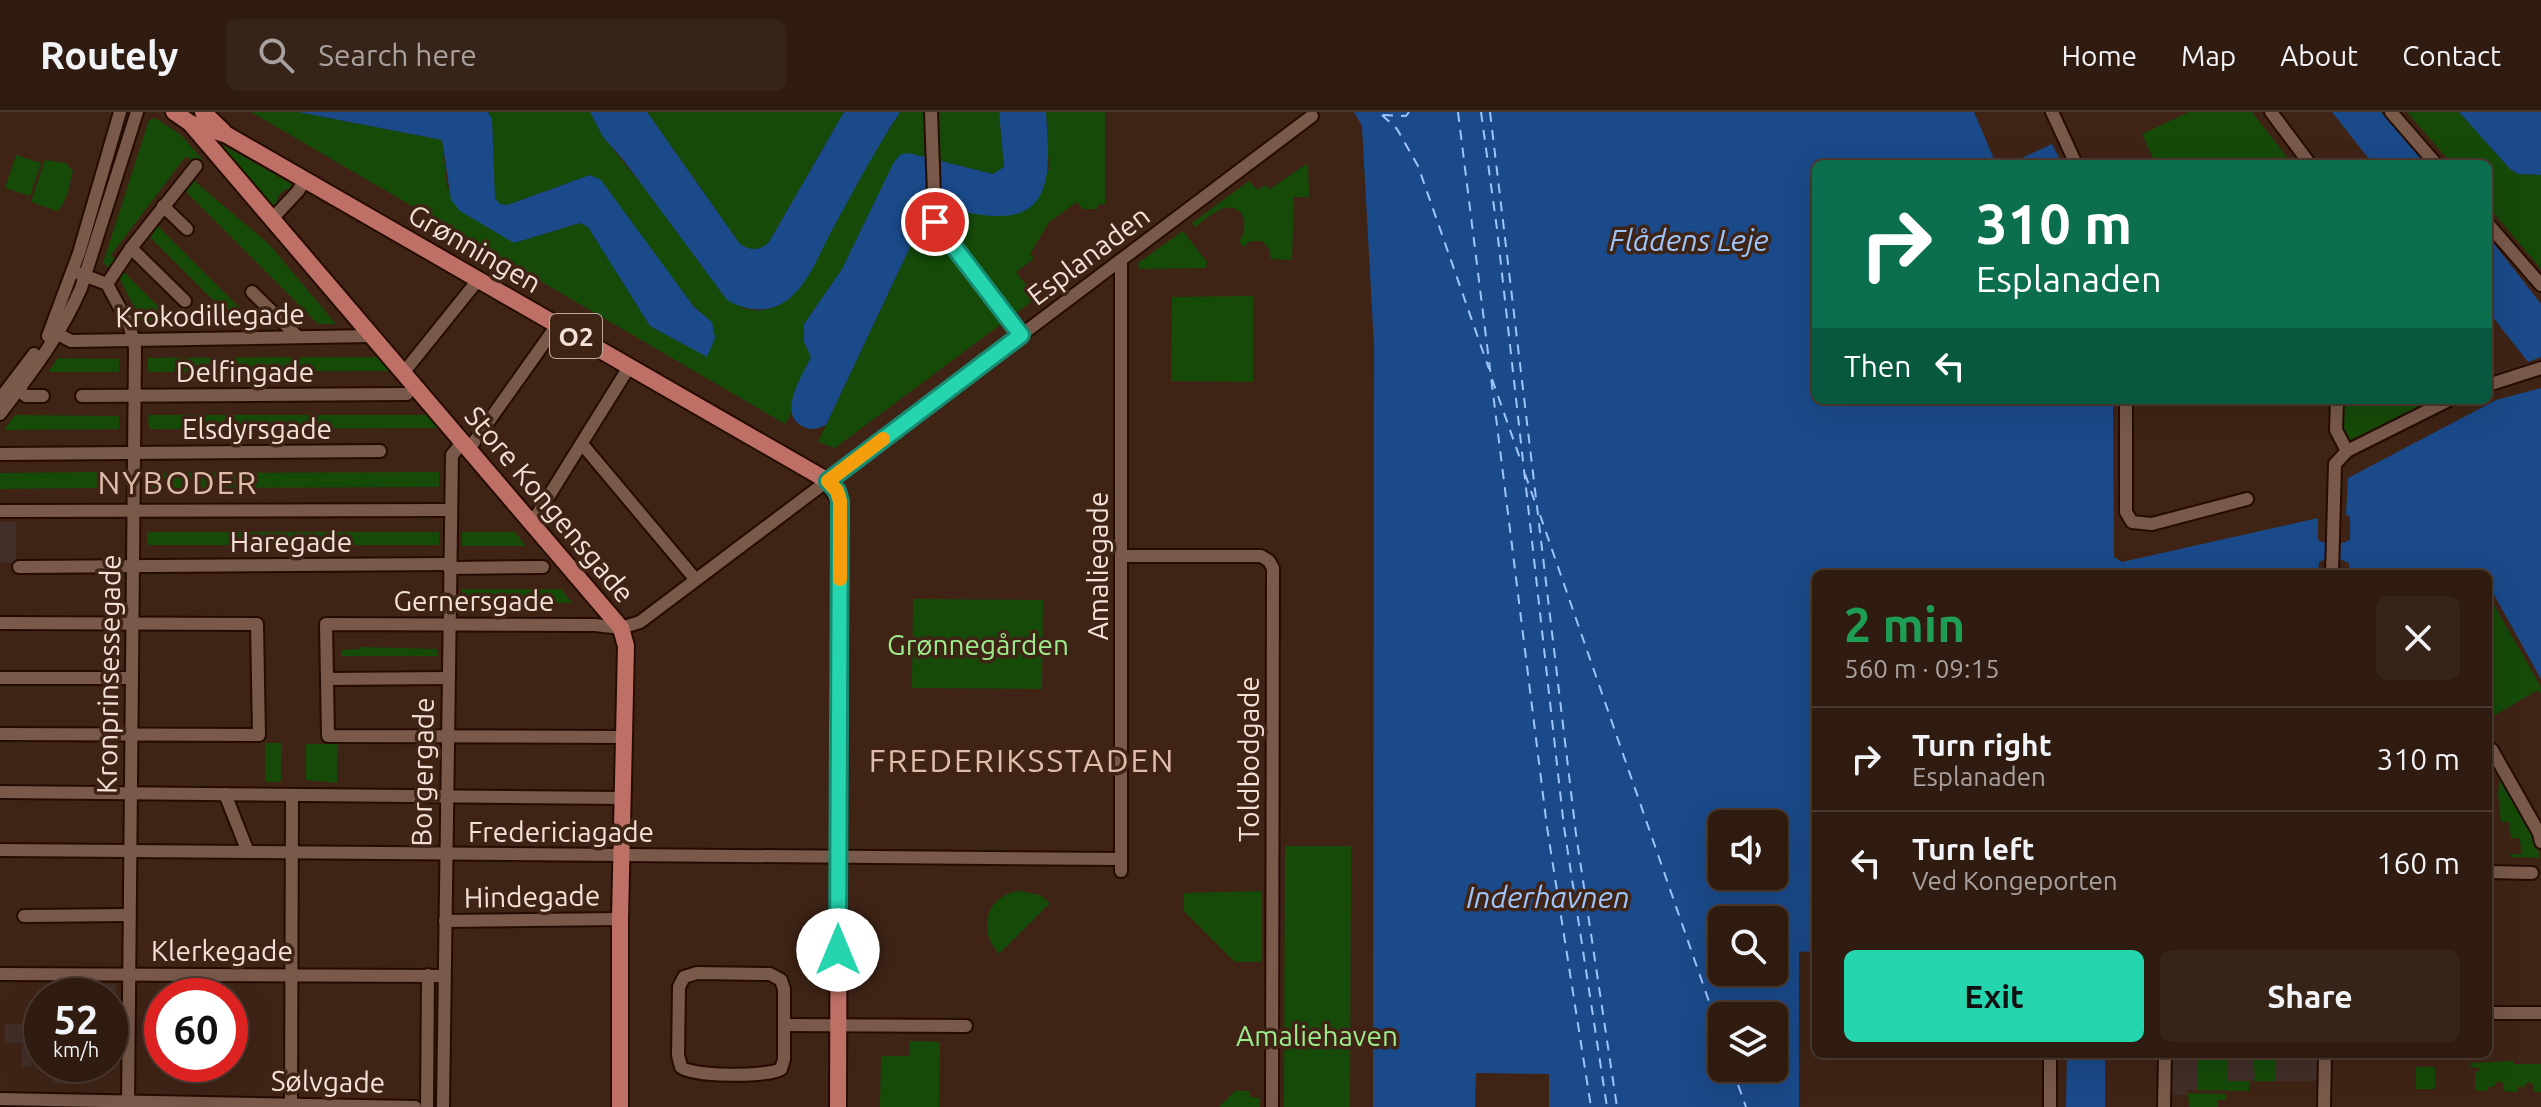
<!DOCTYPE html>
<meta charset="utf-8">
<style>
body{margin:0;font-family:Ubuntu,sans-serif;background:#372419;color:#f1f3f6;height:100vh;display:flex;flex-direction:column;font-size:30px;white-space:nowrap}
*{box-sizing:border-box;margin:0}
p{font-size:26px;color:#a7a19f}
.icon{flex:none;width:44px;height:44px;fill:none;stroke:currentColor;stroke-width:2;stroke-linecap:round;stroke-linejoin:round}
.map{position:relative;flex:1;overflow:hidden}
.drawer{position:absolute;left:1812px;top:458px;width:680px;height:488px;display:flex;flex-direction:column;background:#2f1b10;border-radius:12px;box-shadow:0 8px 32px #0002,0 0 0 2px #4a3930}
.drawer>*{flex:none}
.guide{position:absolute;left:1812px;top:48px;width:680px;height:244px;border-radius:12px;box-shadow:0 8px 32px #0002,0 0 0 2px #4a3930;background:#0b6e4f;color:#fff;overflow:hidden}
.buttons{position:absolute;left:1708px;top:698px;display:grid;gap:16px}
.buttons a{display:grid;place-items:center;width:80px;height:80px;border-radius:12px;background:#2f1b10;box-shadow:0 8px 32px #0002,0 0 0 2px #4a3930;font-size:40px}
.speed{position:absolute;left:24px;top:866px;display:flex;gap:16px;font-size:40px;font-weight:700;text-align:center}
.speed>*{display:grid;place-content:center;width:104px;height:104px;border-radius:50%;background:#2f1b10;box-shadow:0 8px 32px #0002,0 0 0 2px #4a3930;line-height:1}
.speed small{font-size:20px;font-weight:400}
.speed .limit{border:12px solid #d22;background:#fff;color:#111}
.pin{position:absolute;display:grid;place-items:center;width:68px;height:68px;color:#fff;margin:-34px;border:4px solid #fff;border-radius:50%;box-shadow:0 2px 8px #0007}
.me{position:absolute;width:88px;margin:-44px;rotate:0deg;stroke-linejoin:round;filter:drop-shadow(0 0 6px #0008)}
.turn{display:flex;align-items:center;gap:28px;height:168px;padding:0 32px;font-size:36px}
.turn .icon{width:104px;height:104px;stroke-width:2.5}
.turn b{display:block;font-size:56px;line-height:68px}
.then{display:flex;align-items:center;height:76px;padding:0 32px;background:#0003;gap:16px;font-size:30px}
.round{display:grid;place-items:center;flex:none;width:84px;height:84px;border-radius:12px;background:#372419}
.headline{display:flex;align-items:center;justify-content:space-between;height:136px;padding:0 32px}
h1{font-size:48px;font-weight:700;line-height:60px;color:#1e9e55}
.cta{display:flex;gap:16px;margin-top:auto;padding:16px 32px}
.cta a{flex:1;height:92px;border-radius:12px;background:#24d5ae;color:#111;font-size:32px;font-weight:700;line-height:92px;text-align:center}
.cta a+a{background:#372419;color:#f1f3f6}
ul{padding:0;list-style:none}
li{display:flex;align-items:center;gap:24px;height:104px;padding:0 32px;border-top:2px solid #4a3930}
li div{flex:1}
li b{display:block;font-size:30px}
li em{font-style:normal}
header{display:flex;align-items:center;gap:48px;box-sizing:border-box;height:112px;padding:0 40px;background:#2f1b10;border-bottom:2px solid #4a3930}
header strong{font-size:38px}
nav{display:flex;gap:44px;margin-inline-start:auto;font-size:28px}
.search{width:560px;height:72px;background:#372419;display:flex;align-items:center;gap:20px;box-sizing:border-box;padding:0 28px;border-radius:12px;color:#a7a19f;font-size:30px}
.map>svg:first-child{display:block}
.education{fill:#412e28}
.green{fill:#154a09}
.water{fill:#1a4a8a;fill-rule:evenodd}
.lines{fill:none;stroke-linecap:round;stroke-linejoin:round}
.ferry{stroke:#9dc4fb;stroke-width:2;stroke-dasharray:10 8;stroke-linecap:butt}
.minor-casing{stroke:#250c02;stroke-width:16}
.major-casing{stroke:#250c02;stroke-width:20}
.minor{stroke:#78594a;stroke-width:12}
.major{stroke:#be7067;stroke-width:16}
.route-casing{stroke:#178a71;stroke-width:20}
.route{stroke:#24d5ae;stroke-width:14}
.slow{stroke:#f59e0b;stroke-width:14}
.labels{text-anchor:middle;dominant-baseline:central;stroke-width:7;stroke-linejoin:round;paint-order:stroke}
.shield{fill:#3f2416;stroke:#bda89e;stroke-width:2}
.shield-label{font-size:26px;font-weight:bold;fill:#f3e1d8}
.street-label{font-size:28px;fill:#f3e1d8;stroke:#3f2416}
.park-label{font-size:28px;fill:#9cec8d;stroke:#3f2416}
.water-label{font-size:30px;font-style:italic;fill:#9dc4fb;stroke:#3f2416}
.quarter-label{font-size:32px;letter-spacing:2px;fill:#e0bcab;stroke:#3f2416}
</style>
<header>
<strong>Routely</strong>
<div class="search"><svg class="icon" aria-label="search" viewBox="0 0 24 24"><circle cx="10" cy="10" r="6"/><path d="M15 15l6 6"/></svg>Search here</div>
<nav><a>Home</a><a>Map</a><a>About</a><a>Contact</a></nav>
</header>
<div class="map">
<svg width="2541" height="995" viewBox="0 0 2541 995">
<rect width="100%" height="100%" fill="#3f2416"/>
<g class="education">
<rect x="0" y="410" width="16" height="41"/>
<polygon points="97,872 116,872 113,950 110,950 110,884 96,884"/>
<polygon points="37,899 42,899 42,952 46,952 46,960 40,960 40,932 32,932 32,955 22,955 22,931 5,931 5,912 36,912"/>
<polygon points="2168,942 2318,942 2317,969 2250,969 2249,979 2188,978 2188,983 2167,983"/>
<rect x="52" y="952" width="25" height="20"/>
</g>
<g class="green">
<polygon points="251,0 298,0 442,28 447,75 514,131 580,111 589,115 650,214 712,210 694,195 590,63 507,93 500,92 494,86 492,7 488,0 590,0 603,25 742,196 759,199 776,195 900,0 999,0 1004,55 993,62 909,41 842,157 804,212 804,230 811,244 793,286 791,302 785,312"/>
<path d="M647,0H844L769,130C760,139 751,139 740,132Z"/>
<polygon points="1046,0 1105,0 1105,92 1098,93 1097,97 1083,97 1077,90 1049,110 1030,142 1034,147 1016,160 1036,186 835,336 818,330 920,114 921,103 930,95 944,96 1049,58"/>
<polygon points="2189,0 2252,0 2292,52 2145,52 2154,48 2142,22"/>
<polygon points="2407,0 2459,0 2510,57 2518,62 2541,63 2541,157 2488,94 2488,52 2452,52"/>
<polygon points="155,6 181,23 203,48 198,53 186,44 111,143 116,149 110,156 103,151 149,8"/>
<path d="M221,32L290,71L292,77C282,76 276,84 278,93L270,95L219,33Z"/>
<polygon points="16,43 41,51 30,84 5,76"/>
<path d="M45,48L66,51L73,59C69,72 68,90 57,99L31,90Z"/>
<path d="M1308,51L1309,85H1294L1292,148L1271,147L1269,137L1262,129H1251L1243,135L1239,129C1250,116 1244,89 1222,97C1213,100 1203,109 1195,115L1192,111L1249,69L1258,78L1265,73L1270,77Z"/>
<polygon points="193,68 269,132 336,212 318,212 185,79"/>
<polygon points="158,114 257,213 238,213 150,125"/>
<polygon points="1183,119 1207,150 1206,156 1139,157 1138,151"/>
<polygon points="124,160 177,213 143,213 119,165"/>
<polygon points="1253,184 1253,270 1171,269 1172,185"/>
<polygon points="378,245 390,259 148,260 148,246"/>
<polygon points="58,246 119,247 119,260 48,260"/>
<polygon points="2344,288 2434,288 2346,330 2342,309"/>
<polygon points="15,303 119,304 119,317 4,318"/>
<polygon points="148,303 427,303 438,316 149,317"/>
<polygon points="98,360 98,376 0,377 0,361"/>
<polygon points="439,360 439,375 146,376 146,361"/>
<rect x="147" y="420" width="292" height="13"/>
<polygon points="462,420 515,420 526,434 462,434"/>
<polygon points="462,477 561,477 572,491 462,490"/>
<polygon points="913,487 1043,488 1042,577 912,576"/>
<polygon points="2488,488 2491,488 2541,575 2541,582 2538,578 2488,607"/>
<polygon points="360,535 437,537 437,544 341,544 341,538 359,537"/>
<polygon points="265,631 282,631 281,668 279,670 265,670"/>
<polygon points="306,632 338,632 337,671 306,668"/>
<polygon points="2500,661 2534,721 2540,746 2511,745 2510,742 2521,742 2520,726 2511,726 2509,710 2501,710 2498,682"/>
<polygon points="1285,734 1351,734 1350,995 1284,995"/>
<path d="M1021,779L1040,783L1050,791L999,842C977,818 986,782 1021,779Z"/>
<polygon points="1262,779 1262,850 1235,850 1184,799 1184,781"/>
<polygon points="910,929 940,930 939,995 880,995 881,944 909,944"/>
<polygon points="2198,942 2228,942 2227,969 2249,969 2249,979 2198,978"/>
<polygon points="2253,942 2275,942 2275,969 2253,969 2255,965"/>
<polygon points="2513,949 2514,952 2541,952 2541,980 2533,979 2534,973 2528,970 2524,975 2518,975 2518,980 2503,979 2503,971 2498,969 2493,975 2487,975 2487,979 2475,979 2475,960 2479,959 2480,956 2471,955 2470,951"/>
<polygon points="2415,955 2435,955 2435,977 2416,977"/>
<polygon points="1235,979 1250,979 1250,985 1260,986 1260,995 1219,995"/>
<polygon points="2188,981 2226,982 2226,988 2218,988 2218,995 2189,995"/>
</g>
<g class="water">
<polygon points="298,0 488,0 492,7 495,86 500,92 507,93 590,63 601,68 694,195 712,210 715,226 707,245 650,214 588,115 580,111 514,131 460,99 451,88 442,28"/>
<path d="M590,0H647L740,132C751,139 760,139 769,130L844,0H900C875,38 854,78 832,118C820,140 810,169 790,186C770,202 748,200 727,188L625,50L603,25Z"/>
<path d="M999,0H1046C1048,42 1059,106 997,104C975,104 952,96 930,95L921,103L920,114L826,313C817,317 811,319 802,314C777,301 803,262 811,245L804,230V212L842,157L894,50L901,42L909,41L993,62L1004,55Z"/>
<path d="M1354,0H1974L1996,52H1816V288H2113L2114,445L2122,450L2318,406V428C2329,434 2339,433 2350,428V404L2346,403L2348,366L2496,288L2541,276V567L2493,481H2488V462H2349V451C2339,446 2328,445 2319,450L2318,462H1816V839L1799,840V995H1549V962L1476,961L1475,995H1373L1374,234L1362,14ZM1722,712H1774V764H1722ZM1722,808H1774V860H1722ZM1722,904H1774V956H1722Z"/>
<polygon points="2332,0 2381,0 2426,52 2373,52"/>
<polygon points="2459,0 2541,0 2541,63 2518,62 2510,57"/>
<polygon points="2052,32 2062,52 2009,52"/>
<polygon points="2488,124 2541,192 2541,245 2528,250 2488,199"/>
<polygon points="2067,942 2105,942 2105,995 2066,995"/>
</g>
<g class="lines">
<g class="ferry">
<polyline points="1458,0 1547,715 1591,995"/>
<polyline points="1481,0 1497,117 1564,715 1607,995"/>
<polyline points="1490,0 1576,722 1617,995"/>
<polyline points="1382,3 1397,17 1418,54 1489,257"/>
<polyline points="1383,3 1406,4 1409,0"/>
<polyline points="1492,267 1522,352"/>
<polyline points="1525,362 1536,393"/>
<polyline points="1540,403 1722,927"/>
<polyline points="1732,956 1746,995"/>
</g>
<defs>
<g id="minor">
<polyline points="931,0 935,110 1021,223"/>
<polyline points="2052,0 2076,52"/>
<polyline points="2271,0 2310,52"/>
<polyline points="2391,0 2436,52"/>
<polyline points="163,94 187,117"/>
<polyline points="272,107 298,79 305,68"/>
<polyline points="2488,112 2541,173"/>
<polyline points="131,136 185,189"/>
<polyline points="1121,148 1121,759"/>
<polyline points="73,159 107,172 130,215 135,236 128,995"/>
<polyline points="107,172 131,136 196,54"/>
<polyline points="252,180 298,225"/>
<polyline points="51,218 71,229 373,224"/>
<polyline points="48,224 79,141 120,0"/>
<polyline points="404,260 478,168"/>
<polyline points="2488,273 2541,256"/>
<polyline points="18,278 26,284 43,284"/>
<polyline points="82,284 407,282"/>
<polyline points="0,287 34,242"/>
<polyline points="2126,288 2126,400 2132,410 2152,412 2247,387"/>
<polyline points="2337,288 2336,318 2347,339"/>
<path d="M0,302C30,262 61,223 81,176L137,0"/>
<polyline points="582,332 696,468"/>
<polyline points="469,337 557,213"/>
<polyline points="0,342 380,339"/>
<polyline points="0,399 451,398"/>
<polyline points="532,411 629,255"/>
<polyline points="1122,444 1261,444 1269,449 1273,456 1272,995"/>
<polyline points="19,455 450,452"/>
<polyline points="449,456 543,455"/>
<polyline points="2332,462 2335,352 2347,339 2449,288"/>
<polyline points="0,511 257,512 259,623 0,622"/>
<polyline points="0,566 132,566"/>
<polyline points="327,567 447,566"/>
<polyline points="624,625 328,624 326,512 595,513 621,516 640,510 1312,4"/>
<polyline points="2488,639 2492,638 2539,721 2541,730"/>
<polyline points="0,680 623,686"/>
<polyline points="225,682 248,740"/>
<polyline points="0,738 1121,747"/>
<polyline points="2488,760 2532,761"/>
<polyline points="24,804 129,803"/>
<polyline points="445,809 620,807"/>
<path d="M697,861L770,862L781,868L784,877V947L781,957C767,965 693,965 681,955L678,943L679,875L684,865Z"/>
<polyline points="0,862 444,864"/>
<polyline points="2488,901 2541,901"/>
<polyline points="784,913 966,914"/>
<polyline points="0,987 415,995"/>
<polyline points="291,995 292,683"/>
<polyline points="427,995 428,863"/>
<polyline points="443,995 452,343 463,330"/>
<polyline points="2050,995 2050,942"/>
<polyline points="2164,995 2165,942"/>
<polyline points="2324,995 2325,942"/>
</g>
<g id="major">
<polyline points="174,0 190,11 227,23 828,369 840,389 838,995"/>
<polyline points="203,0 223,19"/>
<polyline points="191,12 621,516 626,534 620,807 620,995"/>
</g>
</defs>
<use href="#minor" class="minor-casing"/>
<use href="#major" class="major-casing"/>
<use href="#minor" class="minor"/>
<use href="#major" class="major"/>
</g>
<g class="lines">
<defs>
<polyline id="route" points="838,838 840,389 837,379 828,369 1021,223 935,110"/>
</defs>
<use href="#route" class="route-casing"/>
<use href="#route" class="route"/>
<polyline class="slow" points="840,467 840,389 837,379 828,369 883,327"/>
</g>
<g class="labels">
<rect class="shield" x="550" y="202" width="52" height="44" rx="6"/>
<g class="shield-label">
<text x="576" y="224">O2</text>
</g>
<g class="street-label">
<text transform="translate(475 136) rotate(30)">Grønningen</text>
<text transform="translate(1088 143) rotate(-37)">Esplanaden</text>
<text transform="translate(210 203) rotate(-1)">Krokodillegade</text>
<text x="245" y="259">Delfingade</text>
<text x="257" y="316">Elsdyrsgade</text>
<text transform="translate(550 392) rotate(50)">Store Kongensgade</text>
<text x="291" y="429">Haregade</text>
<text transform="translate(1097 454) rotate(-90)">Amaliegade</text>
<text x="474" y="488">Gernersgade</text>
<text transform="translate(108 562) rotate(-89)">Kronprinsessegade</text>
<text transform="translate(1248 647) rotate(-90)">Toldbodgade</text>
<text transform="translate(422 660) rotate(-89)">Borgergade</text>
<text x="561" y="719">Fredericiagade</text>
<text transform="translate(532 784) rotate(-1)">Hindegade</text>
<text x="222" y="838">Klerkegade</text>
<text transform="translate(328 969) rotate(1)">Sølvgade</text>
</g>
<g class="park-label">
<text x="978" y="532">Grønnegården</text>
<text x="1317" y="923">Amaliehaven</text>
</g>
<g class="water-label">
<text x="1689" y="128">Flådens Leje</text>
<text x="1548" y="785">Inderhavnen</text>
</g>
<g class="quarter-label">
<text x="178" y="370">NYBODER</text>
<text x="1022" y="648">FREDERIKSSTADEN</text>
</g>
</g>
</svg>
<div class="buttons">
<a><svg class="icon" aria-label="sound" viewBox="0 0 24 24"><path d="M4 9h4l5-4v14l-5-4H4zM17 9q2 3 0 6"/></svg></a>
<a><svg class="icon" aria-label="search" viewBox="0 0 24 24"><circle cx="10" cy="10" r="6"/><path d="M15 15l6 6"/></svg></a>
<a><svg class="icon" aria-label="layers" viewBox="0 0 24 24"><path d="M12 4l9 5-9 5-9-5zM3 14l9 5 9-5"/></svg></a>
</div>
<div class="speed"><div>52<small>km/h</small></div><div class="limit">60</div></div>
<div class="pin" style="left:935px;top:110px;background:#d93025"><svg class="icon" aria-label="arrive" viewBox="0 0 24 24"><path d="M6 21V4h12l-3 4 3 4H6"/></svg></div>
<svg class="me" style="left:838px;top:838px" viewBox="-20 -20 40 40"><circle r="19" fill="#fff"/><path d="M0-13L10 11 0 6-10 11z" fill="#24d5ae"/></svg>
<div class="guide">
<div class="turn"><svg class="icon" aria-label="right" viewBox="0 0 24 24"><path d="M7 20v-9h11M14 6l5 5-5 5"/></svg><div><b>310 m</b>Esplanaden</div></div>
<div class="then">Then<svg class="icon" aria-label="left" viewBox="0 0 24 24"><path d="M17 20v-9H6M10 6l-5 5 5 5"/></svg></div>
</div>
<section class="drawer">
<div class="headline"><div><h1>2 min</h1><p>560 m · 09:15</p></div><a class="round"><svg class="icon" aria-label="close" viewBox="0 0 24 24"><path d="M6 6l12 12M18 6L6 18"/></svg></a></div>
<ul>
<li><svg class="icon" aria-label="right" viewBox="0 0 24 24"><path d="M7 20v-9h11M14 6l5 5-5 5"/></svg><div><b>Turn right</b><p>Esplanaden</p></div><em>310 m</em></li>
<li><svg class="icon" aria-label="left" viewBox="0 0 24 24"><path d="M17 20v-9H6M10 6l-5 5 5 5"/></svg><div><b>Turn left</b><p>Ved Kongeporten</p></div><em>160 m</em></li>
</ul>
<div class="cta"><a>Exit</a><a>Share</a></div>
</section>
</div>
